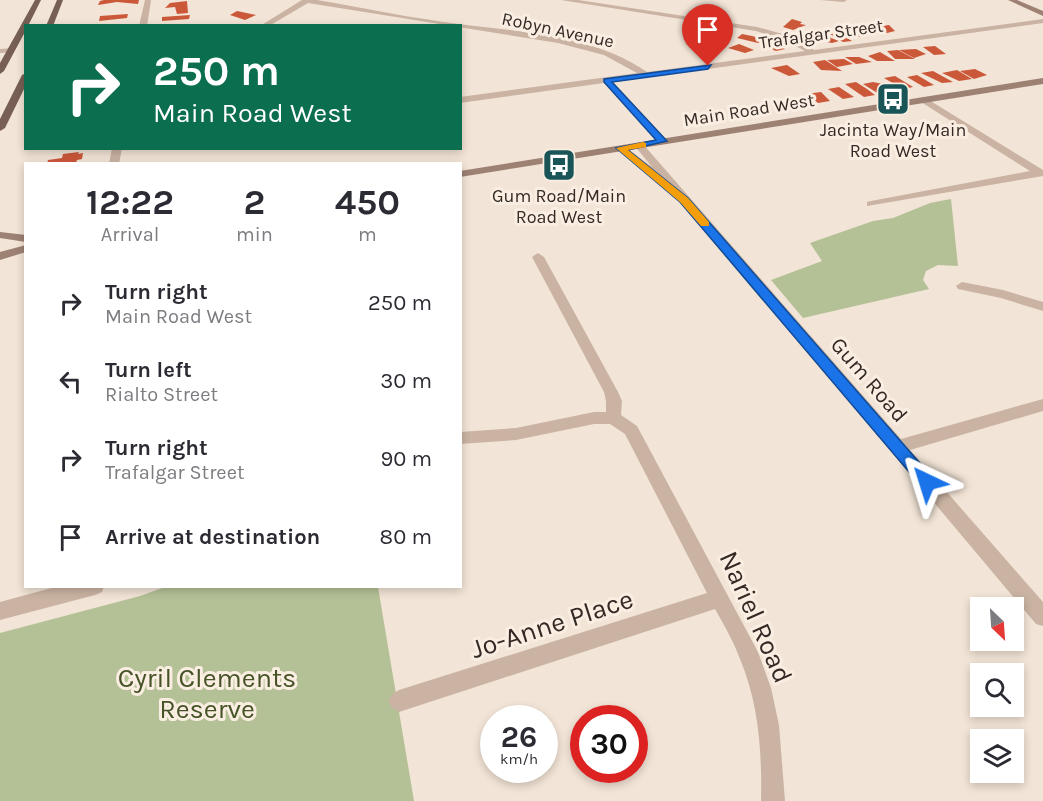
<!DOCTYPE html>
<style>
body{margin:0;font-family:Karla,sans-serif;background:#f7f7f7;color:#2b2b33;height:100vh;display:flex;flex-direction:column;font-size:22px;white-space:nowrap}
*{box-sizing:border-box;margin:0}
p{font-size:20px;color:#7c7c81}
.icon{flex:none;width:33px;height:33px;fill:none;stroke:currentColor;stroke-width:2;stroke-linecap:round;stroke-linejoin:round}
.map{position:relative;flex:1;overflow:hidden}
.sheet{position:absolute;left:24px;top:162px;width:438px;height:426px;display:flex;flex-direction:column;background:#fff;border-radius:0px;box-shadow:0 3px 9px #0003}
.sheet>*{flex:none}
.banner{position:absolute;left:24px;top:24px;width:438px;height:126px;border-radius:0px;box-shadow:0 3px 9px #0003;background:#0b6e4f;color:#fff;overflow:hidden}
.needle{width:39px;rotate:155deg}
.tools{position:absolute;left:970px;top:597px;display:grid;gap:12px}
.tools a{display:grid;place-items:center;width:54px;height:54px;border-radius:0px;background:#fff;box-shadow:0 3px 9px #0003;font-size:30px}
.speed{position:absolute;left:480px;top:705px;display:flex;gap:12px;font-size:30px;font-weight:700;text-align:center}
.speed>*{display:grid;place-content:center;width:78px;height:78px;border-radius:50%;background:#fff;box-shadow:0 3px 9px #0003;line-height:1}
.speed small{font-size:15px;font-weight:400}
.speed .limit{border:9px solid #d22;background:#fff;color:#111}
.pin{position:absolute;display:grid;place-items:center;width:51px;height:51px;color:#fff;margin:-62px -26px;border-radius:50% 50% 50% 0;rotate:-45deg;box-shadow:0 0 6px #0007}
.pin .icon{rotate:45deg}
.me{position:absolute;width:66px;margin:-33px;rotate:319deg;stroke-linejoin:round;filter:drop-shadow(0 0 4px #0008)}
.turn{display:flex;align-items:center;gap:21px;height:126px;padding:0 30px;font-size:27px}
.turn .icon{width:78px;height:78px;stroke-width:2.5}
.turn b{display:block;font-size:42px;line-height:51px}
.eta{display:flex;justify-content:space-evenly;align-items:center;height:102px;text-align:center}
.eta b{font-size:36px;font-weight:700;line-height:42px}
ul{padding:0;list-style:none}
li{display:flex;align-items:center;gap:18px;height:78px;padding:0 30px}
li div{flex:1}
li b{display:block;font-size:22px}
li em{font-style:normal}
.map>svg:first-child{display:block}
.green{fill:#b4c196}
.building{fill:#cc583a}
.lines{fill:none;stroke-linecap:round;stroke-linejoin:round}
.street{fill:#cab3a2;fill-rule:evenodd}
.secondary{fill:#9d8173;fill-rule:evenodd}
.primary{fill:#775f55;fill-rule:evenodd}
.route{fill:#1a73e8;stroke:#114b97;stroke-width:1.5}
.slow{fill:#f59e0b}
.labels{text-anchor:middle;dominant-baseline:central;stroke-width:6;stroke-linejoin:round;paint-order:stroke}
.far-street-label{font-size:18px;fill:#342925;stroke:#faeee2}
.far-poi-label{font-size:18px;fill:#342925;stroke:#faeee2}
.street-label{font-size:22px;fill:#342925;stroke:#faeee2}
.near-street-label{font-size:27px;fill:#342925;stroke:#faeee2}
.near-park-label{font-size:27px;fill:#455327;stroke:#faeee2}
</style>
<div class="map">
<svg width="1043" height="801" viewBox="0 0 1043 801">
<rect width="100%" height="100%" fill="#f2e4d6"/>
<g class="green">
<polygon points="951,199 958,266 938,265 926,271 923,280 929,289 803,318 771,280 822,261 810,243 873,221 893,218 930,203"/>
<polygon points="165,587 378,587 414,801 0,801 0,633 140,596"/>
</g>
<g class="building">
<polygon points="104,0 139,0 138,4 117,2 98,5 100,1"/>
<polygon points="187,1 188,13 177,14 175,7 165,8 170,3"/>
<polygon points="237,11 256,15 245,20 230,15"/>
<polygon points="128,14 127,18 99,21 100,16"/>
<polygon points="190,15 189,19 162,21 162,17"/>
<polygon points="792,19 802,22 800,24 806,25 793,30 783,27"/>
<polygon points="889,25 895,31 887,33 875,27"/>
<polygon points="869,26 872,28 881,32 869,35 858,29"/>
<polygon points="840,28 851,28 862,36 852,38 838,29 843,29"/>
<polygon points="839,33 852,41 843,42 830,34"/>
<polygon points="742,34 752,36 763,39 758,43 737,38"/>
<polygon points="823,35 839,41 832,43 812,39"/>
<polygon points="770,42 785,49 776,51 760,44"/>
<polygon points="739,44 754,50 745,53 728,48"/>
<polygon points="935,46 946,54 934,55 923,47"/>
<polygon points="916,49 926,54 914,58 899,50"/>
<polygon points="898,50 915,59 895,59 887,51"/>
<polygon points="880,52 895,61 877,61 868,56"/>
<polygon points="845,57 859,57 872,62 856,64"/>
<polygon points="844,59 853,64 837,67 827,60"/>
<polygon points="825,60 842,71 821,70 813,62"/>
<polygon points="787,65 800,74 789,76 771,68"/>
<polygon points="975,69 987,75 974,79 960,71"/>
<polygon points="957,70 972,79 959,81 942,73"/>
<polygon points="933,71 953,82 942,83 921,73"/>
<polygon points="917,75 934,85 924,87 907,77"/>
<polygon points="895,76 913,87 903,89 884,78"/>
<polygon points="856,82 867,89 875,95 864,97 845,84"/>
<polygon points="873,82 883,84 891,89 879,94 863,84"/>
<polygon points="839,87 854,97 843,99 828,89"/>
<polygon points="821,92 830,101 818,103 806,94"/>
<polygon points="79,152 78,154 83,153 82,159 77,160 76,163 47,164 48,160 62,158 63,154"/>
</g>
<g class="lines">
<g class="street">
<polygon points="145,0 151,0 147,26 139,26"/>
<path d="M302,0H317C364,8 411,18 458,24C521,32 593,35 647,72L805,51L784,40L756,31L561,0H578L757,27L790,36L814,50L1043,19V23L613,82L666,139V143H660L604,83L460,103V97L637,73L604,55L558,43L308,3L269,26H260Z"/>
<polygon points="820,0 847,0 844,2"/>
<polygon points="13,48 13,52 0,53 0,49"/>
<polygon points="924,97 1043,170 1043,176 867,206 867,202 871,201 1030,171 921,102 920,100"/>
<polygon points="639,142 642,143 901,439 1043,399 1043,411 910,450 1043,602 1043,626 1036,624 659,175 651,176 616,148 624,146 652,167 634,145"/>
<polygon points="112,148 122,148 119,164 109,164"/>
<path d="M538,253L544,257L618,392L622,401L621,415L637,426L758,652L771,688L779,725L785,801H761C762,753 759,704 740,659C734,642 724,625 715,609L399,712L392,708L388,701L392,694L399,690L707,593L625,434L610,424H594L516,440L460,444V432L516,428L594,412H606V401L604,392L532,257Z"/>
<polygon points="962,282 1003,290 1043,302 1043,311 1001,298 958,289 956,286"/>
<polygon points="59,586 104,586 102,592 95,595 0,620 0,602"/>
</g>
<g class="secondary">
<polygon points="1008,0 1017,0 1043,11 1043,16"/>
<polygon points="1043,78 1043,84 460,177 460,171"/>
<polygon points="0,232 26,235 26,242 0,238"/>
<polygon points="26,245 26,252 0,260 0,252"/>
</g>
<g class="primary">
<polygon points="35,0 41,0 28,26 26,26 26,30 4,71 0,74 0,63"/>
<polygon points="57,0 63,0 53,26 46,26"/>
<polygon points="26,73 26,85 5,128 0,131 0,119 22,75"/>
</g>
</g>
<polygon class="route" points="711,65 708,69 612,82 667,141 628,150 688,198 932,477 934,482 932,486 921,486 680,202 616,148 656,140 604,82 604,79"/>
<polygon class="slow" points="643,142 646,143 646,147 628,150 688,198 709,222 709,226 701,226 680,202 616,148"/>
<defs>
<symbol id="bus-square" viewBox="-11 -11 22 22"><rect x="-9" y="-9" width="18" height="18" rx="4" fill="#195557" stroke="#faeee2"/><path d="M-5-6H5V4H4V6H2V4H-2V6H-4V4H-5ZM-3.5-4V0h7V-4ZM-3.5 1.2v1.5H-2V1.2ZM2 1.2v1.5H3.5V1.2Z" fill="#fff"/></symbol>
</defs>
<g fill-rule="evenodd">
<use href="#bus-square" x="874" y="80" width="38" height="38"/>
<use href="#bus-square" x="540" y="146" width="38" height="38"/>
</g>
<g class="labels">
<g class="far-street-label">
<text transform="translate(558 30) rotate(12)">Robyn Avenue</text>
<text transform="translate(821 34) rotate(-8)">Trafalgar Street</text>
<text transform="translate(749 110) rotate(-9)">Main Road West</text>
</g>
<g class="far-poi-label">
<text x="893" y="130">Jacinta Way/Main<tspan x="893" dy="21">Road West</tspan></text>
<text x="559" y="196">Gum Road/Main<tspan x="559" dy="21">Road West</tspan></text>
</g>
<g class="street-label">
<text transform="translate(869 380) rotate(49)">Gum Road</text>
</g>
<g class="near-street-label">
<text transform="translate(756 617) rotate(66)">Nariel Road</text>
<text transform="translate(552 624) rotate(-18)">Jo-Anne Place</text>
</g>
<g class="near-park-label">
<text x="207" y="678">Cyril Clements<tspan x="207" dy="31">Reserve</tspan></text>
</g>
</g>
</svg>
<div class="tools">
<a><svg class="needle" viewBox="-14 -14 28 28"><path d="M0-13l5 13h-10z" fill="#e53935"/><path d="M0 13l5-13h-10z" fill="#7c7c81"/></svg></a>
<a><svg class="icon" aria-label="search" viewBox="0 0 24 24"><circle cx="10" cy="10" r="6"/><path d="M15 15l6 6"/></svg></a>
<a><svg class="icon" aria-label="layers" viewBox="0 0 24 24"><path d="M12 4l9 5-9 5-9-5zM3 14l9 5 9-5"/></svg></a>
</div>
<div class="speed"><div>26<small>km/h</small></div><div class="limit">30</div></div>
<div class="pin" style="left:708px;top:66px;background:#d93025"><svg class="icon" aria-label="arrive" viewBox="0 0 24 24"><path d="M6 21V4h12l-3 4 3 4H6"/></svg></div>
<svg class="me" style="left:927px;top:482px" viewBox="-20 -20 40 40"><path d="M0-17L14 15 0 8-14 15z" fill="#1a73e8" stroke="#fff" stroke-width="4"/></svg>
<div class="banner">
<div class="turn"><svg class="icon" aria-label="right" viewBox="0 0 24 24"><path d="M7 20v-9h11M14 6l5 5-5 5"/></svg><div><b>250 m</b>Main Road West</div></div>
</div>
<section class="sheet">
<div class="eta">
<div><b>12:22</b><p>Arrival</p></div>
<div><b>2</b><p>min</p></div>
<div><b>450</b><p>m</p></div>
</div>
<ul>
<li><svg class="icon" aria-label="right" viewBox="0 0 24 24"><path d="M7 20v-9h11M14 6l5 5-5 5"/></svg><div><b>Turn right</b><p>Main Road West</p></div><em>250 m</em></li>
<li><svg class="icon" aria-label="left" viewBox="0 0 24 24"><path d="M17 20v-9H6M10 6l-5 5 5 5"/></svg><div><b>Turn left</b><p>Rialto Street</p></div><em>30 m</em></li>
<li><svg class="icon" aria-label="right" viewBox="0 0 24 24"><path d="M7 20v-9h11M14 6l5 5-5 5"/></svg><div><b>Turn right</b><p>Trafalgar Street</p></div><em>90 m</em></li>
<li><svg class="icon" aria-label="arrive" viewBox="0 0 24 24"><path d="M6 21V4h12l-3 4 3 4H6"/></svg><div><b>Arrive at destination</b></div><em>80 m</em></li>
</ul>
</section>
</div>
